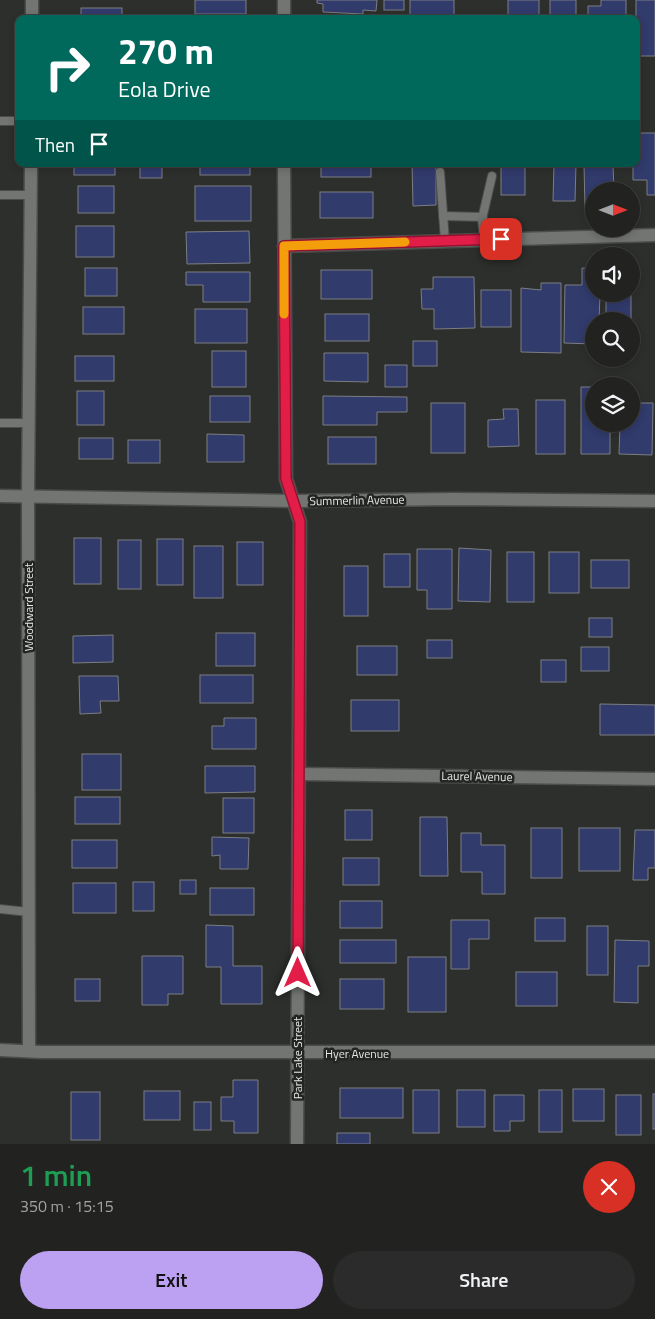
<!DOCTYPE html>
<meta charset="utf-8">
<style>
body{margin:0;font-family:"Titillium Web",sans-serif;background:#2a2b2a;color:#f1f3f6;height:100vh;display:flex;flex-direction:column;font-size:19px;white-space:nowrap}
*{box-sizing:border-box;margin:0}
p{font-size:16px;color:#a2a4a5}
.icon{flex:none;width:28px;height:28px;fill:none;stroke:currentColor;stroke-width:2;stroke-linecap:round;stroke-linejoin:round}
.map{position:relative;height:1144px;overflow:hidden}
.drawer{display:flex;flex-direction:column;background:#222321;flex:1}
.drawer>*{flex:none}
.top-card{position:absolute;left:15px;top:15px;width:625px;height:152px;border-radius:10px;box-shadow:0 2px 8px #0003,0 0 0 1px #3f403f;background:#00695c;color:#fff;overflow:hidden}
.needle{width:32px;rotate:90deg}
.tools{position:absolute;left:585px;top:182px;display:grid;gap:10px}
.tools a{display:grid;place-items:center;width:55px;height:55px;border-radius:50%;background:#222321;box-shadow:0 2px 8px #0003,0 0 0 1px #3f403f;font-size:25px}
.pin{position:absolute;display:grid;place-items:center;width:42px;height:42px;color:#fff;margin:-21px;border-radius:10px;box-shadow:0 2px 8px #0006}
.me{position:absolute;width:55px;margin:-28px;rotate:0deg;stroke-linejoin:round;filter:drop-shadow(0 0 4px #0008)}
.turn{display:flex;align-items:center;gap:18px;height:105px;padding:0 20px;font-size:22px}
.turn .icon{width:65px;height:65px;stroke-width:2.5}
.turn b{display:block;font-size:35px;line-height:42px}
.then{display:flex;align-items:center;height:48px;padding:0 20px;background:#0003;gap:10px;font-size:19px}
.round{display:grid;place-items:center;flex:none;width:52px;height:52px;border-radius:26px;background:#2a2b2a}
.summary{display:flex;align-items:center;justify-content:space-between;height:85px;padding:0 20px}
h1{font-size:30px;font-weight:600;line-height:38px;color:#1e9e55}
.primary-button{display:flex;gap:10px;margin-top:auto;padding:10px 20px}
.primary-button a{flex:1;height:58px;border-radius:30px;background:#bca0f2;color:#111;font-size:20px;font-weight:600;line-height:58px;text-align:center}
.primary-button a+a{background:#2a2b2a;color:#f1f3f6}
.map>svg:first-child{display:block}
.building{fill:#313b6c;stroke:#7c7e82}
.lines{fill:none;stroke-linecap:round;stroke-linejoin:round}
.service-casing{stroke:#4b4d4a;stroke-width:10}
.minor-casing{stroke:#4b4d4a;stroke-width:15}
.service{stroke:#737572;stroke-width:8}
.minor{stroke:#737572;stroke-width:12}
.route-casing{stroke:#92132f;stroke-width:12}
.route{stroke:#e11d48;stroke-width:9}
.slow{stroke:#f59e0b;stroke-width:9}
.labels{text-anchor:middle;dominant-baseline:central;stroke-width:5;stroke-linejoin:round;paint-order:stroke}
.street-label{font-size:12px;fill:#e6e7e5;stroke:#232522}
</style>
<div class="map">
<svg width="655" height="1144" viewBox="0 0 655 1144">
<rect width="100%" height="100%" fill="#2d2f2c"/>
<g class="building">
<rect x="195" y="0" width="51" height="14"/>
<polygon points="317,0 377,0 376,11 363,10 363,14 323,12 323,4 317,3"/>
<rect x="384" y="0" width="20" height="10"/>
<rect x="410" y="0" width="44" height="19"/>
<rect x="508" y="0" width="31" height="19"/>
<rect x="550" y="0" width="26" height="19"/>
<polygon points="601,0 626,0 626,19 588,19 588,6 601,6"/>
<rect x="636" y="0" width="19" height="56"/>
<rect x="81" y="8" width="41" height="11"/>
<rect x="479" y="15" width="19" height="4"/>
<polygon points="636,133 655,133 655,195 647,195 647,180 633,180 633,164 636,164"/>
<rect x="74" y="164" width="41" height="11"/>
<rect x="140" y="164" width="22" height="14"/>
<rect x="200" y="164" width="50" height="11"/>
<rect x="321" y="164" width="50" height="13"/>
<polygon points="412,164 436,164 436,205 413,206"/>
<rect x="501" y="164" width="24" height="31"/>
<polygon points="554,164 576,164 575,201 553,201"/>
<polygon points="584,164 613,164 614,191 594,191 594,210 585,210"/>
<rect x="78" y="186" width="36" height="27"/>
<rect x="195" y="186" width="56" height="35"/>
<rect x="320" y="192" width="53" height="26"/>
<rect x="76" y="226" width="38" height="31"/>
<polygon points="249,231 250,263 187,264 186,232"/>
<rect x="85" y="268" width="32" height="28"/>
<polygon points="582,268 594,269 594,294 600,294 599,321 594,321 594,344 564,343 565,285 582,285"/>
<rect x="321" y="270" width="51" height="29"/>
<polygon points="186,272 250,272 250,302 203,302 203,285 186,285"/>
<polygon points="433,277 474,277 475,328 434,329 434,309 422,309 421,289 433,289"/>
<polygon points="541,283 561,283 561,353 521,352 521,288 541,290"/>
<polygon points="631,284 631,324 631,321 606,321 606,294 631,294"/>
<rect x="481" y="290" width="30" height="37"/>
<rect x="83" y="307" width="41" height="27"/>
<rect x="195" y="309" width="52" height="34"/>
<rect x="325" y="314" width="44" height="27"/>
<rect x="413" y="341" width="24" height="25"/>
<rect x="212" y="351" width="34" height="36"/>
<polygon points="324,353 368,353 368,382 324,381"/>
<rect x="75" y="356" width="39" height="25"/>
<rect x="385" y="365" width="22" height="22"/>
<polygon points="581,387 594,387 594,424 610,424 610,454 581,454"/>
<rect x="77" y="391" width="27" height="34"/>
<rect x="210" y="396" width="40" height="26"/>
<polygon points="323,396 407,397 407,412 377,412 377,425 323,425"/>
<rect x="536" y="400" width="29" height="54"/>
<rect x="431" y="403" width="34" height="50"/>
<polygon points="631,403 653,403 652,455 619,454 620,424 631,424"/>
<polygon points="503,409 518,409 519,446 488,447 488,420 504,419"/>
<polygon points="207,434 244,435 244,462 207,462"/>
<rect x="328" y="437" width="48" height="27"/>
<rect x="79" y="438" width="34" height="21"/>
<rect x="128" y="440" width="32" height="23"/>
<rect x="74" y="538" width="27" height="46"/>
<rect x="157" y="539" width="26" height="46"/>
<rect x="118" y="540" width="23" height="49"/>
<rect x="237" y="542" width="26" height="43"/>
<rect x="194" y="546" width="29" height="52"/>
<polygon points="459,548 491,550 490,602 458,601"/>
<polygon points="417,549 452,549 452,609 427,609 427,590 417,590"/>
<rect x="507" y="552" width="27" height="50"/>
<rect x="549" y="552" width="30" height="41"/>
<rect x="384" y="554" width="26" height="33"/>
<rect x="591" y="560" width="38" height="28"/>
<rect x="344" y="566" width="24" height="50"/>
<rect x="589" y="618" width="23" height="19"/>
<rect x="216" y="633" width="39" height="33"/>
<polygon points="113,635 113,662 73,663 73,636"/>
<rect x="427" y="640" width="25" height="18"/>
<rect x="357" y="646" width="40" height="29"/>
<rect x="581" y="647" width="28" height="24"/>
<rect x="541" y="660" width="25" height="22"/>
<rect x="200" y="675" width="53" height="28"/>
<polygon points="79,676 118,676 119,701 100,701 101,713 80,714"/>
<rect x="351" y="700" width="48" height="31"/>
<polygon points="600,704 655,705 655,735 600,735"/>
<polygon points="224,718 256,718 256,749 212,749 212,726 224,726"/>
<rect x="82" y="754" width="39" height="36"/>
<polygon points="205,766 255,766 255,792 205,793"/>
<rect x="75" y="797" width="45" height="27"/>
<rect x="223" y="798" width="31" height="35"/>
<rect x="345" y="810" width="27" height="30"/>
<polygon points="420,817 447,817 448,876 420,876"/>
<rect x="531" y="828" width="31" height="50"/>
<rect x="579" y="828" width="41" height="43"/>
<polygon points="635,830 655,830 655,868 648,868 648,880 633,880"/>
<polygon points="461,833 481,833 481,845 505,845 505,894 482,894 482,872 461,872"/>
<polygon points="212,837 249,838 248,869 220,869 220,855 212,856"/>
<rect x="72" y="840" width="45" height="28"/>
<rect x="343" y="858" width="36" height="27"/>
<rect x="180" y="880" width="16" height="14"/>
<rect x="133" y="882" width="21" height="29"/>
<rect x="73" y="883" width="43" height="30"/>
<rect x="210" y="888" width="44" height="27"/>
<rect x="340" y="901" width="42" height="27"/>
<rect x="535" y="918" width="30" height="23"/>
<polygon points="451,920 489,920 489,939 469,939 469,969 451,969"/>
<polygon points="206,925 233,926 233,966 262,966 262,1004 221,1004 221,967 206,967"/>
<rect x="587" y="926" width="21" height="49"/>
<rect x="340" y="940" width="56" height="23"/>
<polygon points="615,940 649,941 649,966 638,966 638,1003 614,1002"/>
<polygon points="142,956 183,956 183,994 168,994 168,1005 142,1005"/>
<rect x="408" y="957" width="38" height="55"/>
<rect x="516" y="972" width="41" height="34"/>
<rect x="75" y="979" width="25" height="22"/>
<rect x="340" y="979" width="44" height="30"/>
<polygon points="233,1080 258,1080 258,1133 234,1133 234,1121 221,1121 221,1097 233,1097"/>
<rect x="340" y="1088" width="63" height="30"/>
<rect x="573" y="1089" width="31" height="32"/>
<rect x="413" y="1090" width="26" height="43"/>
<rect x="457" y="1090" width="28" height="37"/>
<rect x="539" y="1090" width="23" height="42"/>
<rect x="144" y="1091" width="36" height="29"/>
<rect x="71" y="1092" width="29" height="48"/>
<rect x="653" y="1094" width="2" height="35"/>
<polygon points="494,1095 524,1095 524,1121 510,1121 510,1131 494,1131"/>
<rect x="616" y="1095" width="25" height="40"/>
<rect x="194" y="1102" width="17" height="28"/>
<rect x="337" y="1133" width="33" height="11"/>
</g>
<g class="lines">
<defs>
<g id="service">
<polyline points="0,121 19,121"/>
<polyline points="440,172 445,241"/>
<polyline points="0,195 31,195"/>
<polyline points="443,216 483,217"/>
<polyline points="484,240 482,219 492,176"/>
<polyline points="0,423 29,423"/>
<polyline points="0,909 29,912"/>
</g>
<g id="minor">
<polyline points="32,19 32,0"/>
<polyline points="284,19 284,0"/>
<polyline points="284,164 286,479 300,522 297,1144"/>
<polyline points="284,246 655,235"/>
<polyline points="0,496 293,501 454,499 655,501"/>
<polyline points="299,774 655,779"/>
<polyline points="0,1050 41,1052 655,1052"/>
<polyline points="29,1050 28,497 31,164"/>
</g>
</defs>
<use href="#service" class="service-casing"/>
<use href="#minor" class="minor-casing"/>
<use href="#service" class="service"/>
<use href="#minor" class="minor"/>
</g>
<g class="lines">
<defs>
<polyline id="route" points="298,973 300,522 286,479 284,246 501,239"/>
</defs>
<use href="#route" class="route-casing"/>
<use href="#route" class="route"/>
<polyline class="slow" points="284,314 284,246 405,242"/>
</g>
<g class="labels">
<g class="street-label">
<text transform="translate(357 500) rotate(-1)">Summerlin Avenue</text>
<text transform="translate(28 607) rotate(-90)">Woodward Street</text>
<text transform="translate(477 776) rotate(1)">Laurel Avenue</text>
<text x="357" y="1053">Hyer Avenue</text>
<text transform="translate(297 1058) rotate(-90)">Park Lake Street</text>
</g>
</g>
</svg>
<div class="tools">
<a><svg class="needle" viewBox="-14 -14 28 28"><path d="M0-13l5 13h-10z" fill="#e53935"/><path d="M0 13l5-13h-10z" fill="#a2a4a5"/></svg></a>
<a><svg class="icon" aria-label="sound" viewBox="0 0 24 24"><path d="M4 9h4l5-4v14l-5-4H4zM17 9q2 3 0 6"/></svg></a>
<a><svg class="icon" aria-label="search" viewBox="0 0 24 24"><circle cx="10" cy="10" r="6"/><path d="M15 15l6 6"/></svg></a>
<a><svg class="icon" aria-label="layers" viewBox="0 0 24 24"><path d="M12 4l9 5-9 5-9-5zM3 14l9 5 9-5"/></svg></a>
</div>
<div class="pin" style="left:501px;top:239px;background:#d93025"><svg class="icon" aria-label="arrive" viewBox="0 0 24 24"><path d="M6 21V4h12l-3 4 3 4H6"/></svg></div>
<svg class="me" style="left:298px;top:973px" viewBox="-20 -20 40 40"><path d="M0-17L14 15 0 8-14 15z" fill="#e11d48" stroke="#fff" stroke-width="4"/></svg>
<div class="top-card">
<div class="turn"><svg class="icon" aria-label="right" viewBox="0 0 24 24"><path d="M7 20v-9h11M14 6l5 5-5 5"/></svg><div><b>270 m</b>Eola Drive</div></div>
<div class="then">Then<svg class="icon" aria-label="arrive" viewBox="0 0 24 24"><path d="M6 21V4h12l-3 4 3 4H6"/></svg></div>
</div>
</div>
<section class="drawer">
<div class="summary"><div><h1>1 min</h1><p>350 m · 15:15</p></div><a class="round" style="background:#d93025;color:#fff"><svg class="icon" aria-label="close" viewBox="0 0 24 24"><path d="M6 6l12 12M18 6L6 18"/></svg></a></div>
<div class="primary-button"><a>Exit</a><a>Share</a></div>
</section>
